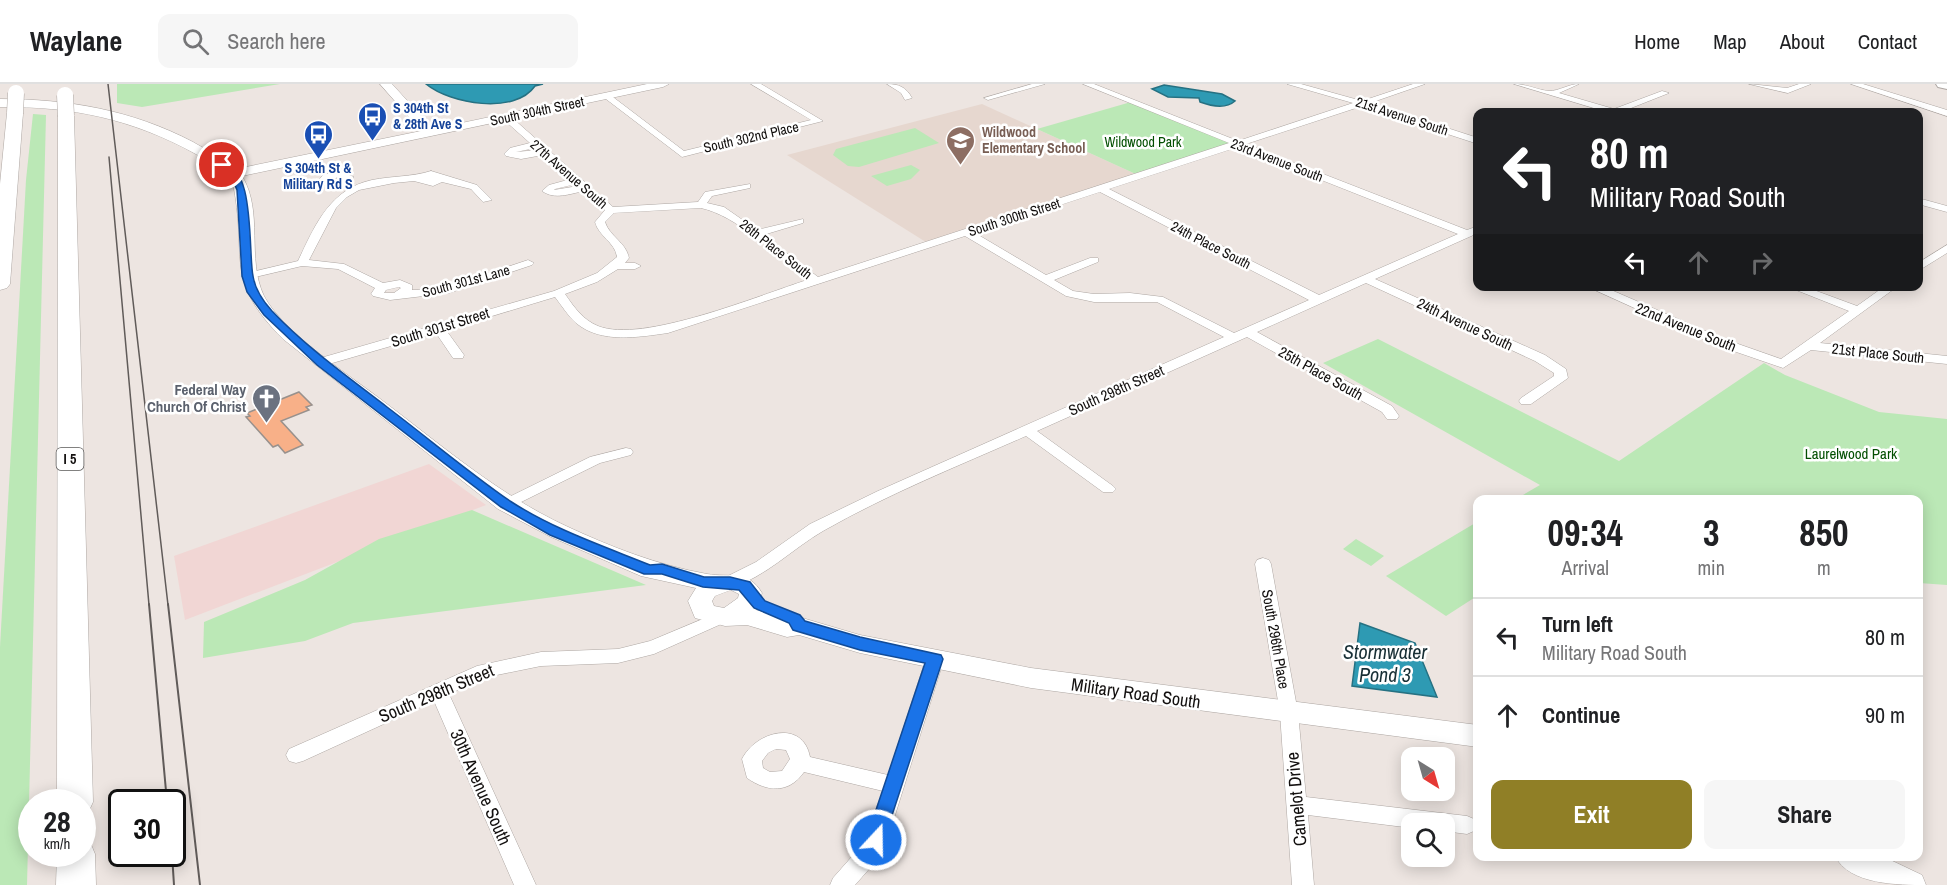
<!DOCTYPE html>
<style>
body{margin:0;font-family:"Archivo Narrow",sans-serif;background:#f6f6f6;color:#202124;height:100vh;display:flex;flex-direction:column;font-size:22px;white-space:nowrap}
*{box-sizing:border-box;margin:0}
p{font-size:20px;color:#757577}
.icon{flex:none;width:33px;height:33px;fill:none;stroke:currentColor;stroke-width:2;stroke-linecap:round;stroke-linejoin:round}
.map{position:relative;flex:1;overflow:hidden}
.panel{position:absolute;left:1473px;top:411px;width:450px;height:366px;display:flex;flex-direction:column;background:#fff;border-radius:12px;box-shadow:0 3px 15px #0003}
.panel>*{flex:none}
.top-card{position:absolute;left:1473px;top:24px;width:450px;height:183px;border-radius:12px;box-shadow:0 3px 15px #0003;background:#202124;color:#fff;overflow:hidden}
.needle{width:39px;rotate:143deg}
.fabs{position:absolute;left:1401px;top:663px;display:grid;gap:12px}
.fabs a{display:grid;place-items:center;width:54px;height:54px;border-radius:12px;background:#fff;box-shadow:0 3px 15px #0003;font-size:30px}
.speed{position:absolute;left:18px;top:705px;display:flex;gap:12px;font-size:30px;font-weight:700;text-align:center}
.speed>*{display:grid;place-content:center;width:78px;height:78px;border-radius:50%;background:#fff;box-shadow:0 3px 15px #0003;line-height:1}
.speed small{font-size:15px;font-weight:400}
.speed .limit{border:3px solid #111;border-radius:9px;background:#fff;color:#111}
.pin{position:absolute;display:grid;place-items:center;width:51px;height:51px;color:#fff;margin:-26px;border:3px solid #fff;border-radius:50%;box-shadow:0 2px 6px #0007}
.me{position:absolute;width:66px;margin:-33px;rotate:21deg;stroke-linejoin:round;filter:drop-shadow(0 0 4px #0008)}
.turn{display:flex;align-items:center;gap:21px;height:126px;padding:0 18px;font-size:27px}
.turn .icon{width:78px;height:78px;stroke-width:2.5}
.turn b{display:block;font-size:42px;line-height:51px}
.lanes{display:flex;align-items:center;height:57px;padding:0 18px;background:#0003;justify-content:center;gap:30px;direction:ltr}
.lanes .off{opacity:.35}
.eta{display:flex;justify-content:space-evenly;align-items:center;height:102px;text-align:center}
.eta b{font-size:36px;font-weight:700;line-height:42px}
.action{display:flex;gap:12px;margin-top:auto;padding:12px 18px}
.action a{flex:1;height:69px;border-radius:12px;background:#907f26;color:#fff;font-size:24px;font-weight:700;line-height:69px;text-align:center}
.action a+a{background:#f6f6f6;color:#202124}
ul{padding:0;list-style:none}
li{display:flex;align-items:center;gap:18px;height:78px;padding:0 18px;border-top:2px solid #e0e0e0}
li div{flex:1}
li b{display:block;font-size:22px}
li em{font-style:normal}
header{display:flex;align-items:center;gap:36px;box-sizing:border-box;height:84px;padding:0 30px;background:#fff;border-bottom:2px solid #e0e0e0}
header strong{font-size:28px}
nav{display:flex;gap:33px;margin-inline-start:auto;font-size:21px}
.search{width:420px;height:54px;background:#f6f6f6;display:flex;align-items:center;gap:15px;box-sizing:border-box;padding:0 21px;border-radius:12px;color:#757577;font-size:22px}
.map>svg:first-child{display:block}
.industrial{fill:#f1d6d4}
.built{fill:#e6d7cf}
.green{fill:#bbe8b6}
.water{fill:#2e9ab3;stroke:#267182;stroke-width:1.5}
.building{fill:#f8b088;stroke:#98918d;stroke-width:1.5}
.lines{fill:none;stroke-linecap:round;stroke-linejoin:round}
.street-casing{stroke:#aea7a3;stroke-width:1}
.secondary-casing{stroke:#aea7a3;stroke-width:1}
.primary-casing{stroke:#aea7a3;stroke-width:2}
.highway-casing{stroke:#aea7a3;stroke-width:1}
.street{fill:#fff;fill-rule:evenodd}
.secondary{fill:#fff;fill-rule:evenodd}
.primary{fill:#fff;fill-rule:evenodd}
.highway{fill:#fff;fill-rule:evenodd}
.tram-far1{stroke:#605b59;stroke-width:1.5}
.tram{stroke:#605b59;stroke-width:2}
.highway-bridge-casing{stroke:#aea7a3;stroke-width:17;stroke-linecap:butt}
.highway-bridge{stroke:#fff;stroke-width:16}
.route{fill:#1a73e8;stroke:#114b97;stroke-width:1.5}
.labels{text-anchor:middle;dominant-baseline:central;stroke-width:5;stroke-linejoin:round;paint-order:stroke}
.far-transit-label{font-size:14px;font-weight:bold;fill:#164399;stroke:#fff;text-anchor:start}
.far-street-label{font-size:14px;fill:#13100f;stroke:#fff}
.far-education-label{font-size:14px;font-weight:bold;fill:#785e54;stroke:#fff;text-anchor:start}
.far-park-label{font-size:14px;fill:#024e00;stroke:#fff}
.shield{fill:#fff;stroke:#5a5857;stroke-width:1.5}
.shield-label{font-size:14px;font-weight:bold;fill:#13100f}
.street-label{font-size:15px;fill:#13100f;stroke:#fff}
.worship-label{font-size:15px;font-weight:bold;fill:#5b616d;stroke:#fff;text-anchor:end}
.park-label{font-size:15px;fill:#024e00;stroke:#fff}
.near-street-label{font-size:18px;fill:#13100f;stroke:#fff}
.near-water-label{font-size:20px;font-style:italic;fill:#182f35;stroke:#fff}
</style>
<header>
<strong>Waylane</strong>
<div class="search"><svg class="icon" aria-label="search" viewBox="0 0 24 24"><circle cx="10" cy="10" r="6"/><path d="M15 15l6 6"/></svg>Search here</div>
<nav><a>Home</a><a>Map</a><a>About</a><a>Contact</a></nav>
</header>
<div class="map">
<svg width="1947" height="801" viewBox="0 0 1947 801">
<rect width="100%" height="100%" fill="#ede5e1"/>
<polygon class="industrial" points="429,380 486,421 185,536 174,472"/>
<polygon class="built" points="982,20 1140,92 929,160 787,71"/>
<g class="green">
<polygon points="117,0 280,0 142,23 117,19"/>
<polygon points="1131,18 1238,61 1140,92 1037,45"/>
<polygon points="33,30 46,31 27,801 0,801 0,563 26,96"/>
<polygon points="915,44 939,59 859,83 848,82 833,71 836,65"/>
<polygon points="911,81 920,86 911,95 887,102 871,92"/>
<polygon points="1378,255 1619,377 1764,279 1785,291 1879,328 1947,335 1947,501 1919,499 1918,416 1516,415 1540,401 1323,279"/>
<polygon points="472,426 646,501 353,539 305,557 203,574 204,538 305,496 379,455"/>
<polygon points="1477,438 1477,512 1446,532 1386,492"/>
<polygon points="1356,455 1384,472 1371,482 1343,465"/>
</g>
<g class="water">
<path d="M426,0H543L535,2C515,31 450,20 426,0Z"/>
<path d="M1164,1L1222,10L1235,17C1226,25 1211,22 1200,18L1199,14L1168,13L1152,5Z"/>
<polygon points="1360,539 1415,559 1437,613 1352,602"/>
</g>
<polygon class="building" points="299,308 312,321 306,323 309,326 281,337 303,361 285,369 278,361 273,363 246,333 250,332 247,329"/>
<g class="lines">
<defs>
<g id="street">
<polygon points="751,0 761,0 823,37 682,73 602,12 609,10 684,67 811,36"/>
<path d="M887,0C899,0 906,3 912,14L905,16L901,9Z"/>
<polygon points="1032,0 1045,0 988,16 984,14"/>
<path d="M1083,0H1094L1238,57L1353,19L1287,0H1301L1362,17L1413,0H1425L1370,19L1478,54V60L1362,22L1246,60L1467,146L1478,142V149L1375,195L1545,271L1566,285L1568,294L1531,320H1521L1519,317L1521,314L1554,292V289L1535,277L1366,199L1257,248L1392,322L1399,332L1397,335H1387L1382,328L1247,253L1037,347L1113,402L1116,405L1113,408H1103L1026,352C958,382 888,410 823,447C792,465 766,493 730,504L724,502L722,498L724,494L756,478L810,440L878,407L1224,253L1157,218H1094L1066,212L965,152L668,249C639,253 601,260 576,239C568,232 562,222 555,213L446,246L464,271L463,274H453L436,249L322,282L316,278L317,275L554,207L597,189L617,173C615,158 599,153 595,138L605,126L584,107C569,110 555,116 542,107L549,101L571,95L543,71L521,75L506,72L504,70L510,64L530,59L503,35V31H509L613,123L698,118L705,108L750,100V104L712,112L707,119L724,123L757,146L803,135V139L763,151L818,193L1229,59ZM1238,63L1458,150L1319,211L1109,105ZM535,64L538,66L516,68ZM576,100L578,102L554,106L555,105ZM1100,108L1309,216L1234,249L1163,213L1130,209L1094,210L1073,207L1054,196L1098,178V174H1090L1046,191L975,149ZM701,124C738,132 777,172 807,196C760,211 642,260 598,242C583,236 574,223 565,210L597,198L618,185H635L641,182L635,179H625L629,174C626,158 610,153 605,138L614,129Z"/>
<path d="M1514,0C1527,0 1537,6 1549,7C1559,7 1569,0 1579,0L1559,9L1614,25L1662,7L1669,9L1621,28H1607Z"/>
<polygon points="1749,0 1787,4 1799,0 1811,0 1788,9"/>
<polygon points="1851,0 1863,0 1947,26 1947,32"/>
<path d="M339,87L354,93C344,102 328,106 317,98L323,91ZM339,93L341,94L329,96Z"/>
<path d="M431,87L477,101L492,116L483,118L471,105L442,98L433,102L414,97L394,99L359,106L347,113L336,124L309,176L344,180L383,199L400,196L412,201V206H417L462,198L528,176L534,179L532,181L449,209L390,216L373,212L371,210L375,204L338,185L302,182L247,195L241,192L243,190L298,177C315,141 330,105 372,96C392,92 412,93 431,87ZM399,203L401,204L394,209H384L386,206Z"/>
<polygon points="1918,114 1947,122 1947,128 1918,120"/>
<polygon points="1947,161 1947,169 1918,187 1918,179"/>
<polygon points="1586,202 1602,202 1724,255 1781,275 1849,227 1786,202 1803,202 1857,222 1885,202 1898,202 1820,259 1947,272 1947,280 1811,266 1783,284 1716,261"/>
<polygon points="626,364 631,365 633,368 631,371 600,379 511,423 506,425 498,420 501,417 590,373"/>
<polygon points="1263,474 1269,476 1271,480 1298,629 1306,713 1467,732 1474,735 1477,741 1474,747 1467,750 1444,747 1444,740 1412,740 1412,744 1308,731 1314,801 1292,801 1280,629 1255,480 1257,476"/>
<polygon points="722,527 728,529 731,533 728,537 654,570 618,579 541,582 487,593 449,610 536,801 514,801 434,617 303,677 296,679 289,677 286,671 289,665 477,582 541,568 618,565 650,557"/>
<path d="M935,568L941,570L944,575L891,744L878,775L855,801H830L833,794L862,761L883,707L804,688C789,710 767,708 747,694L742,675C756,647 803,635 810,673L888,691L926,575L929,570ZM776,665L786,666L790,675L782,687L770,688L763,684L762,677L768,669Z"/>
</g>
<g id="secondary">
<path d="M380,0H392L433,45L647,0H669L663,3L242,92C264,128 246,174 264,212C283,248 346,289 379,314C439,359 497,410 566,442C611,463 657,481 707,490C730,494 748,485 762,509L756,526L787,535L799,533L860,551L1031,584L1478,641V663L1031,604L860,569L799,551L787,553L747,541L725,542L695,534L688,517L696,504L641,492L551,453L498,425L283,255C224,196 247,176 234,105C228,86 210,78 194,69C132,35 71,22 0,23V15C68,15 132,26 193,58C208,67 224,74 236,85L421,47ZM731,506L739,510L738,514L724,524L714,522L712,517L715,512Z"/>
<path d="M1835,772H1882L1922,791L1926,801C1899,801 1849,801 1835,772Z"/>
</g>
<polygon id="primary" points="1936,0 1947,0 1947,5 1938,3"/>
<g id="highway">
<polygon points="15,24 23,29 10,200 7,204 0,206 0,100 7,29"/>
<polygon points="66,27 74,32 93,718 88,729 82,731 82,718 57,718 58,32"/>
<polygon points="82,755 90,758 95,770 96,801 56,801 57,770 82,770"/>
</g>
</defs>
<use href="#street" class="street-casing"/>
<use href="#secondary" class="secondary-casing"/>
<use href="#primary" class="primary-casing"/>
<use href="#highway" class="highway-casing"/>
<use href="#street" class="street"/>
<use href="#secondary" class="secondary"/>
<use href="#primary" class="primary"/>
<use href="#highway" class="highway"/>
<g class="tram-far1">
<polyline points="108,0 168,521"/>
<polyline points="109,73 149,521"/>
</g>
<g class="tram">
<polyline points="149,520 167,718"/>
<polyline points="168,520 200,801"/>
<polyline points="172,770 174,801"/>
</g>
<defs>
<g id="highway-bridge">
<polyline points="65,11 66,32"/>
<polyline points="15,29 16,9"/>
</g>
</defs>
<use href="#highway-bridge" class="highway-bridge-casing"/>
<use href="#highway-bridge" class="highway-bridge"/>
</g>
<path class="route" d="M219,79C256,75 248,169 253,192C255,205 263,217 272,227C306,263 348,293 387,323C428,354 468,388 510,417C553,445 603,462 650,481L662,480L704,493H730L750,498L765,517L800,531L805,537L860,553L941,571L943,575L882,762L876,765L869,762L866,756L925,579L860,566L793,546L789,539L754,524L739,506L703,503L662,490H644L550,451L501,423L317,281L264,231L247,208L242,192L237,106L231,92L219,83Z"/>
<defs>
<symbol id="bus-pin" viewBox="-11 -11 22 30"><path d="M0 17L-7.5 6A9.5 9.5 0 1 1 7.5 6Z" fill="#1a4fb4" stroke="#fff"/><path d="M-5-6H5V4H4V6H2V4H-2V6H-4V4H-5ZM-3.5-4V0h7V-4ZM-3.5 1.2v1.5H-2V1.2ZM2 1.2v1.5H3.5V1.2Z" fill="#fff"/></symbol>
<symbol id="school-pin" viewBox="-11 -11 22 30"><path d="M0 17L-7.5 6A9.5 9.5 0 1 1 7.5 6Z" fill="#8d6e63" stroke="#fff"/><path d="M0-5L7-2L0 1L-7-2ZM-4 1L0 2.5L4 1V4Q0 6-4 4Z" fill="#fff"/></symbol>
<symbol id="church-pin" viewBox="-11 -11 22 30"><path d="M0 17L-7.5 6A9.5 9.5 0 1 1 7.5 6Z" fill="#6b7280" stroke="#fff"/><path d="M-1.2-6h2.4v3.5h3.3v2.4h-3.3V6h-2.4V-.1h-3.3v-2.4h3.3Z" fill="#fff"/></symbol>
</defs>
<g fill-rule="evenodd">
<use href="#bus-pin" x="356" y="16" width="33" height="45"/>
<use href="#bus-pin" x="302" y="34" width="33" height="45"/>
<use href="#school-pin" x="944" y="40" width="33" height="45"/>
<use href="#church-pin" x="250" y="298" width="33" height="45"/>
</g>
<g class="labels">
<g class="far-transit-label">
<text x="393" y="24">S 304th St<tspan x="393" dy="16">&amp; 28th Ave S</tspan></text>
<text x="318" y="84" text-anchor="middle">S 304th St &amp;<tspan x="318" dy="16">Military Rd S</tspan></text>
</g>
<g class="far-street-label">
<text transform="translate(537 27) rotate(-12)">South 304th Street</text>
<text transform="translate(1402 32) rotate(18)">21st Avenue South</text>
<text transform="translate(751 53) rotate(-13)">South 302nd Place</text>
<text transform="translate(1277 76) rotate(21)">23rd Avenue South</text>
<text transform="translate(569 90) rotate(41)">27th Avenue South</text>
<text transform="translate(1014 133) rotate(-18)">South 300th Street</text>
<text transform="translate(1211 161) rotate(27)">24th Place South</text>
<text transform="translate(776 165) rotate(38)">26th Place South</text>
<text transform="translate(466 197) rotate(-15)">South 301st Lane</text>
</g>
<g class="far-education-label">
<text x="982" y="48">Wildwood<tspan x="982" dy="16">Elementary School</tspan></text>
</g>
<g class="far-park-label">
<text x="1143" y="58">Wildwood Park</text>
</g>
<rect class="shield" x="56.5" y="364" width="27" height="22" rx="4.5"/>
<g class="shield-label">
<text x="70" y="375">I 5</text>
</g>
<g class="street-label">
<text transform="translate(1465 240) rotate(25)">24th Avenue South</text>
<text transform="translate(440 243) rotate(-17)">South 301st Street</text>
<text transform="translate(1686 243) rotate(22)">22nd Avenue South</text>
<text transform="translate(1878 269) rotate(6)">21st Place South</text>
<text transform="translate(1321 289) rotate(29)">25th Place South</text>
<text transform="translate(1116 306) rotate(-24)">South 298th Street</text>
<text transform="translate(1276 555) rotate(80)">South 296th Place</text>
</g>
<g class="worship-label">
<text x="246" y="305">Federal Way<tspan x="246" dy="17">Church Of Christ</tspan></text>
</g>
<g class="park-label">
<text x="1851" y="369">Laurelwood Park</text>
</g>
<g class="near-street-label">
<text transform="translate(436 609) rotate(-23)">South 298th Street</text>
<text transform="translate(1136 609) rotate(8)">Military Road South</text>
<text transform="translate(481 703) rotate(66)">30th Avenue South</text>
<text transform="translate(1296 715) rotate(-95)">Camelot Drive</text>
</g>
<g class="near-water-label">
<text x="1385" y="567">Stormwater<tspan x="1385" dy="23">Pond 3</tspan></text>
</g>
</g>
</svg>
<div class="fabs">
<a><svg class="needle" viewBox="-14 -14 28 28"><path d="M0-13l5 13h-10z" fill="#e53935"/><path d="M0 13l5-13h-10z" fill="#757577"/></svg></a>
<a><svg class="icon" aria-label="search" viewBox="0 0 24 24"><circle cx="10" cy="10" r="6"/><path d="M15 15l6 6"/></svg></a>
</div>
<div class="speed"><div>28<small>km/h</small></div><div class="limit">30</div></div>
<div class="pin" style="left:222px;top:81px;background:#d93025"><svg class="icon" aria-label="arrive" viewBox="0 0 24 24"><path d="M6 21V4h12l-3 4 3 4H6"/></svg></div>
<svg class="me" style="left:876px;top:756px" viewBox="-20 -20 40 40"><circle r="17" fill="#1a73e8" stroke="#fff" stroke-width="3"/><path d="M0-11L8 9 0 5-8 9z" fill="#fff"/></svg>
<div class="top-card">
<div class="turn"><svg class="icon" aria-label="left" viewBox="0 0 24 24"><path d="M17 20v-9H6M10 6l-5 5 5 5"/></svg><div><b>80 m</b>Military Road South</div></div>
<div class="lanes"><svg class="icon" aria-label="left" viewBox="0 0 24 24"><path d="M17 20v-9H6M10 6l-5 5 5 5"/></svg><svg class="icon off" aria-label="ahead" viewBox="0 0 24 24"><path d="M12 20V5M6 11l6-6 6 6"/></svg><svg class="icon off" aria-label="right" viewBox="0 0 24 24"><path d="M7 20v-9h11M14 6l5 5-5 5"/></svg></div>
</div>
<section class="panel">
<div class="eta">
<div><b>09:34</b><p>Arrival</p></div>
<div><b>3</b><p>min</p></div>
<div><b>850</b><p>m</p></div>
</div>
<ul>
<li><svg class="icon" aria-label="left" viewBox="0 0 24 24"><path d="M17 20v-9H6M10 6l-5 5 5 5"/></svg><div><b>Turn left</b><p>Military Road South</p></div><em>80 m</em></li>
<li><svg class="icon" aria-label="ahead" viewBox="0 0 24 24"><path d="M12 20V5M6 11l6-6 6 6"/></svg><div><b>Continue</b></div><em>90 m</em></li>
</ul>
<div class="action"><a>Exit</a><a>Share</a></div>
</section>
</div>
